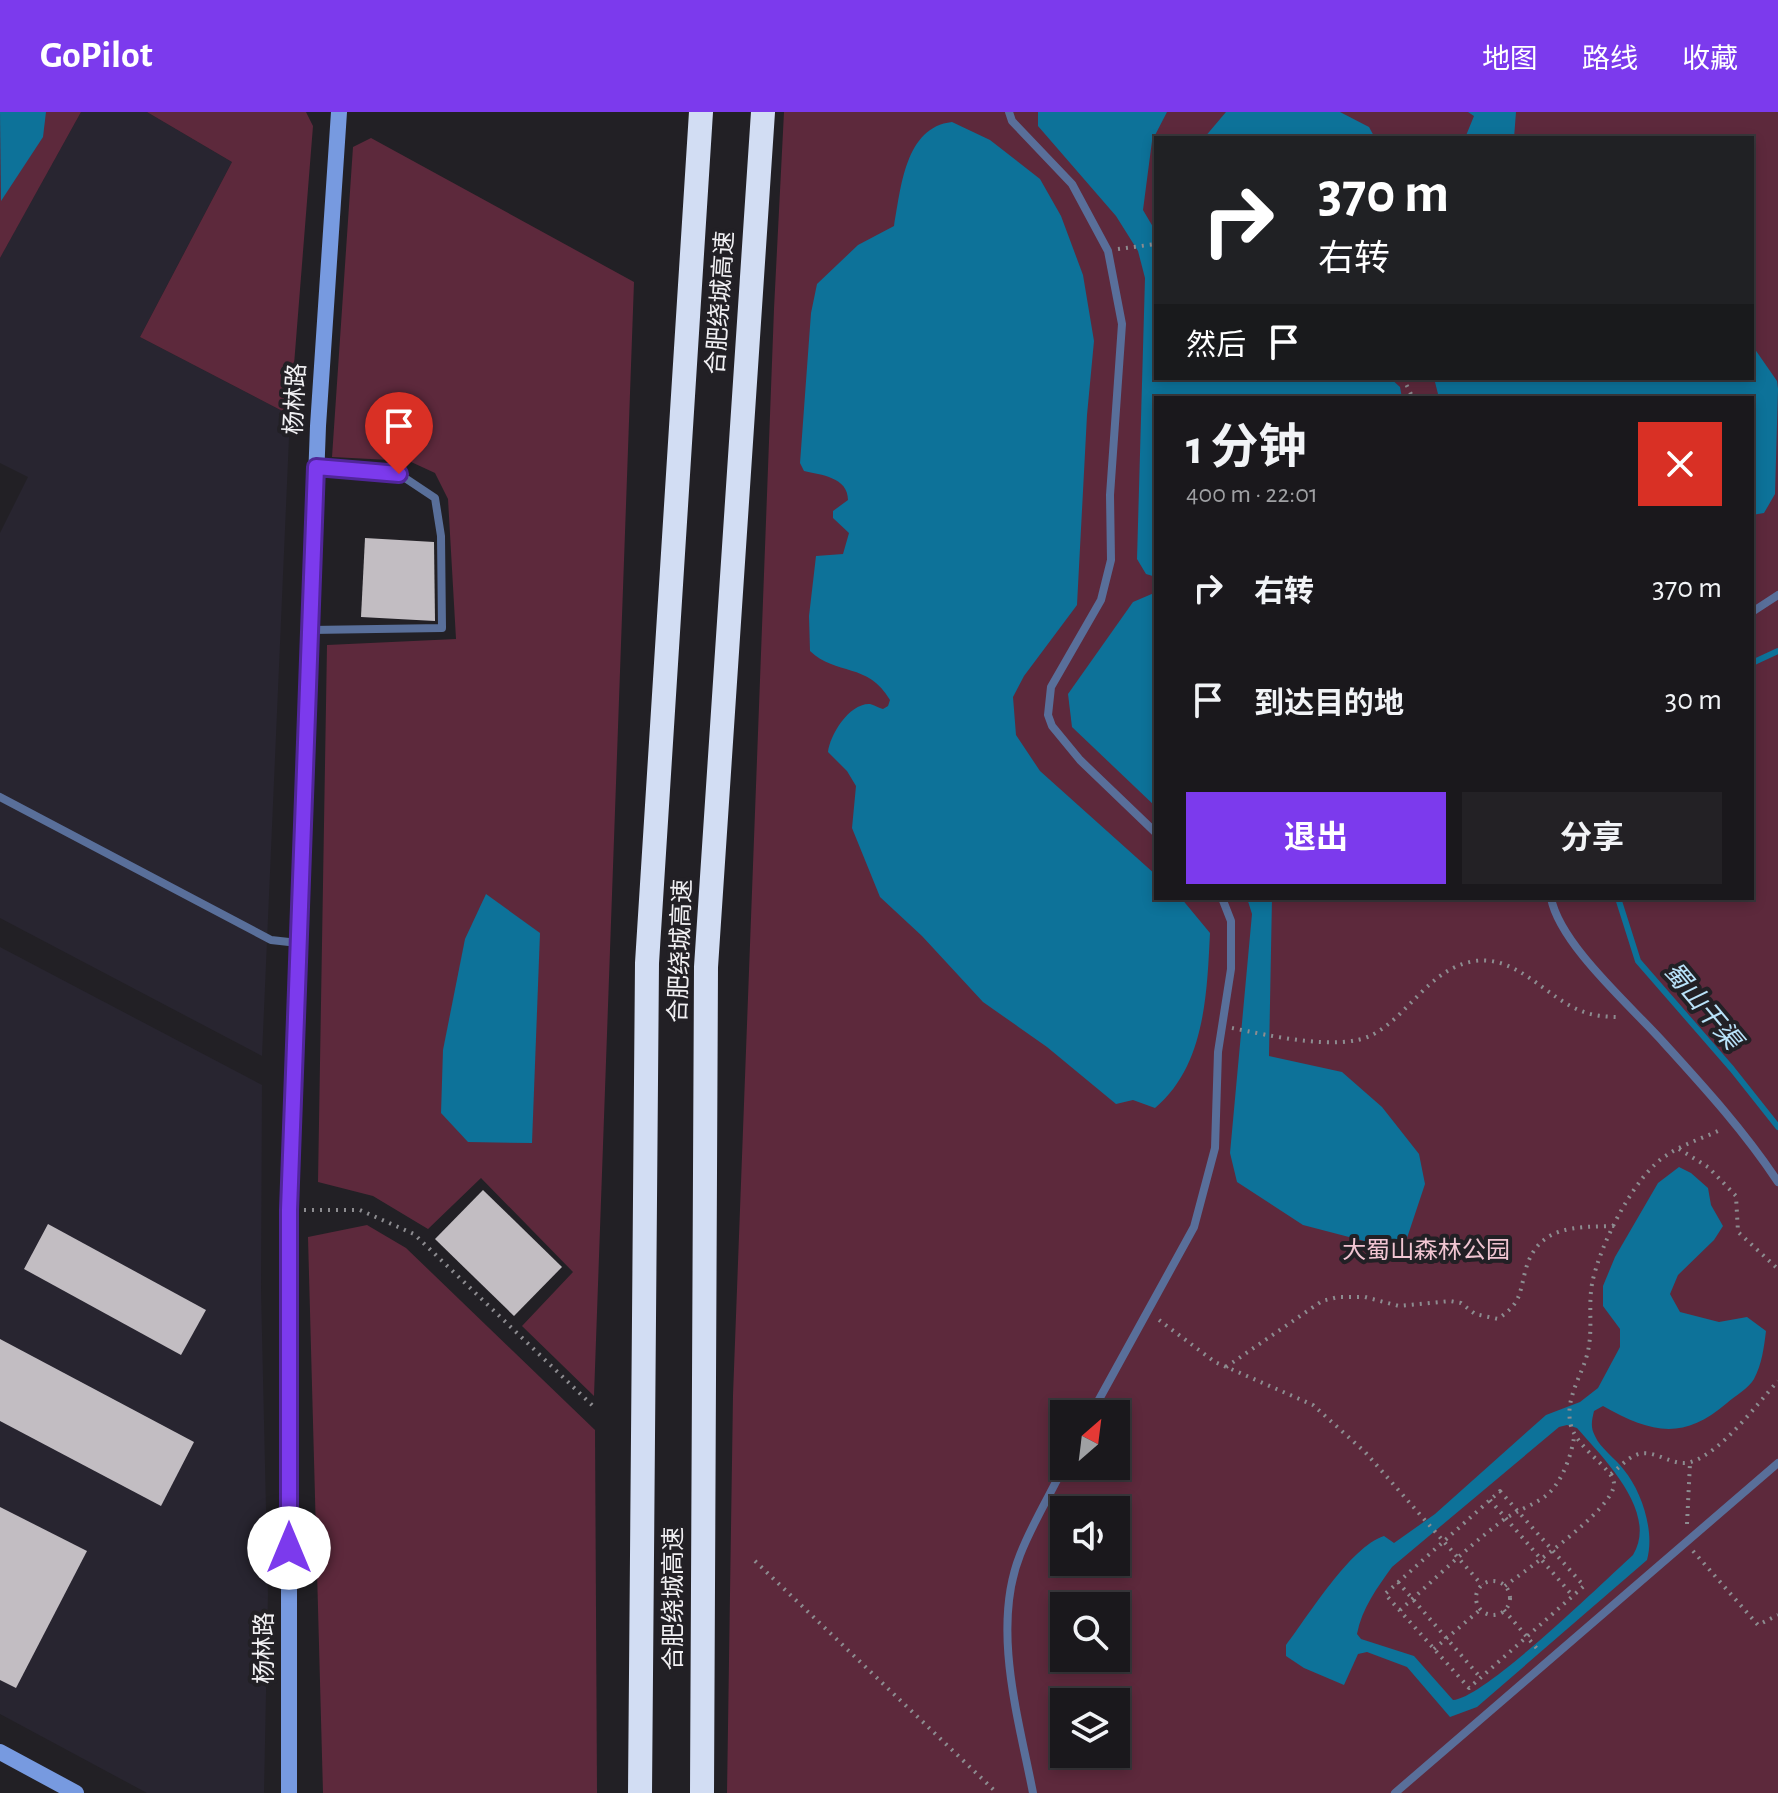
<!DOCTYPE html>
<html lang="zh">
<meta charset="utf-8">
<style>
body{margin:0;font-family:"Alegreya Sans","Noto Sans SC",sans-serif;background:#232125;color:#f1f3f6;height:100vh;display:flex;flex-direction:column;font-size:30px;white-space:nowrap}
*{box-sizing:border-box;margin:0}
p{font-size:26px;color:#9fa0a3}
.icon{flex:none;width:44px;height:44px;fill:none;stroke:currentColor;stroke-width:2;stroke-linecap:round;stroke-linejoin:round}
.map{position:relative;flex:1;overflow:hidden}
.drawer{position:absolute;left:1154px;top:284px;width:600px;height:504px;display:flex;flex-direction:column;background:#1a181c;border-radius:0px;box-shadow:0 4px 12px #0003,0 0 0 2px #38373b}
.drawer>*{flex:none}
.hud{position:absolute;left:1154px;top:24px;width:600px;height:244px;border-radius:0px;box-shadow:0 4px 12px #0003,0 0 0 2px #38373b;background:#202124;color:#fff;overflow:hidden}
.needle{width:52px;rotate:28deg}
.tools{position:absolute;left:1050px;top:1288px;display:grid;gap:16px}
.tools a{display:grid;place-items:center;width:80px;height:80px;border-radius:0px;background:#1a181c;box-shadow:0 4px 12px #0003,0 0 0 2px #38373b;font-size:40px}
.pin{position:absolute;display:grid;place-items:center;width:68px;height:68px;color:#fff;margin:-82px -34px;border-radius:50% 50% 50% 0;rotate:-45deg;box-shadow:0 0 8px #0007}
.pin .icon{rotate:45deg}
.me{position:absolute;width:88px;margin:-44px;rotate:0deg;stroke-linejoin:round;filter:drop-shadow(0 0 6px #0008)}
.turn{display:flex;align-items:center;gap:28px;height:168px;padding:0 32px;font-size:36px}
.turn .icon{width:104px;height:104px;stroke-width:2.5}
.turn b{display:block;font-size:56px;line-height:68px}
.then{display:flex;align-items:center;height:76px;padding:0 32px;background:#0003;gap:16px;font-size:30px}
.round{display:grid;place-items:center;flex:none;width:84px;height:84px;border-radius:0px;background:#232125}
.head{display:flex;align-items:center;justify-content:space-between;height:136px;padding:0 32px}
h1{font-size:48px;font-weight:700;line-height:60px}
.primary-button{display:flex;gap:16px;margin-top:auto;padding:16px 32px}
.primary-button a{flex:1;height:92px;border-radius:0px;background:#7c3aed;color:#fff;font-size:32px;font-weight:700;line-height:92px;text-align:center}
.primary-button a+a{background:#232125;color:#f1f3f6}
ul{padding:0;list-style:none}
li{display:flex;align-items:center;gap:24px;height:112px;padding:0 32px}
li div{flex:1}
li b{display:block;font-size:30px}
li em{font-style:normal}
header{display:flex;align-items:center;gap:48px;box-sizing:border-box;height:112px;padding:0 40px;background:#7c3aed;color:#fff}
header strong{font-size:38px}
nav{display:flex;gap:44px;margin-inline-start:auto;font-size:28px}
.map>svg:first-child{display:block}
.built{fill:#282530}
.green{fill:#5d293c;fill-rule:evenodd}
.water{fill:#0d7299;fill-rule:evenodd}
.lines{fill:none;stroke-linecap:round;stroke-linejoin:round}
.stream{stroke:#0d7299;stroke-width:6}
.building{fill:#c2bdc2}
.path{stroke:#8d8c90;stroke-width:4;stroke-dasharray:2 6;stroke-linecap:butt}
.lane{stroke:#596f9a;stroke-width:8}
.secondary{stroke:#779ae0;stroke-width:16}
.highway{stroke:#d2ddf3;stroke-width:24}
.route-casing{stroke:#51269a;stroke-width:20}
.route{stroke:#7c3aed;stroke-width:14}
.labels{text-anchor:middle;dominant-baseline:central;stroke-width:8;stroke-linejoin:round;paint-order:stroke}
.street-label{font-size:24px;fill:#f1f0f3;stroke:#222025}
.park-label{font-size:24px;fill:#f1c5d2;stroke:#222025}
.water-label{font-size:26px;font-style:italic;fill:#b9e2f9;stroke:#222025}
</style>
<header>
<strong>GoPilot</strong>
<nav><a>地图</a><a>路线</a><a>收藏</a></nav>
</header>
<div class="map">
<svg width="1778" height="1681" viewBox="0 0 1778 1681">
<rect width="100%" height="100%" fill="#222025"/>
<g class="built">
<polygon points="81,0 147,0 232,50 140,225 290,303 262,944 0,806 0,421 28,365 0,351 0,146"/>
<polygon points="0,835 262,973 261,1178 268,1483 264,1681 147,1681 0,1602"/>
</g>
<g class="green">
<polygon points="0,0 81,0 0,146"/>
<polygon points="147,0 306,0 313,14 290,303 140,225 232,50"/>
<path d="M784,0H1778V1681H727L733,1283L774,197ZM1156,26H1752V266H1156ZM1156,286H1752V786H1156ZM1064,1302H1116V1354H1064ZM1064,1398H1116V1450H1064ZM1064,1494H1116V1546H1064ZM1064,1590H1116V1642H1064Z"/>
<polygon points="371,26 634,170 594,1284 522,1214 573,1160 481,1066 428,1117 373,1084 318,1070 327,533 456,527 448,387 435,361 409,349 332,345 353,35"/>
<polygon points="367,1113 406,1136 595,1318 597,1681 323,1681 308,1125"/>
</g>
<g class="water">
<polygon points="0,0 46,0 43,25 1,89"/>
<polygon points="1038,0 1167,0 1152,29 1143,98 1156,120 1156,266 1390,266 1400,275 1402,286 1156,286 1156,465 1146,462 1137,447 1145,166 1138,139 1116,104 1038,14"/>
<polygon points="1226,0 1340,0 1369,15 1375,26 1204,26"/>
<polygon points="1468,0 1516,0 1514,26 1465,26 1474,4"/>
<path d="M952,10L990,28L1040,67L1061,104L1083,163L1094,229L1087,303L1077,493L1024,564L1013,585L1016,623L1040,659L1156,763V786H1181L1210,821C1207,882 1205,954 1155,996L1133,988L1116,992L1047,935L983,890L922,824L880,785L852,716L856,674L847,659L828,640C830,623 849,591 870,592C871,592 882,597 883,597L888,594L890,588C868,550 836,564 810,539L809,504L816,444L843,442L849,421L833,406V399L848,388C848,365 821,363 804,359L800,351L811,201L817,172L858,133L894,114C901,76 905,15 952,10Z"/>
<polygon points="1752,233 1777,269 1778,277 1775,382 1764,401 1752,403 1752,286 1439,286 1434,266 1752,266"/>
<polygon points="1154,481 1156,482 1156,695 1072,615 1068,582 1133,490"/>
<polygon points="486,782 540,821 532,1031 468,1030 441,1001 443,938 465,827"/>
<polygon points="1247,786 1272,786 1269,944 1342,960 1382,995 1419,1042 1425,1072 1407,1126 1372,1131 1303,1113 1237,1070 1230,1041 1252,802"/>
<path d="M1679,1055L1691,1061L1708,1076L1711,1093L1723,1114L1714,1128L1678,1163L1670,1182L1680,1200L1719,1210L1747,1205L1766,1219C1764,1235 1762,1252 1754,1267C1749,1276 1735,1284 1727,1291C1683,1329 1651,1321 1603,1294L1594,1299C1592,1308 1590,1315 1595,1324C1600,1336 1615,1346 1624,1358C1642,1380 1655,1420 1647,1448L1477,1595L1450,1605L1407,1555L1367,1540L1358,1542L1344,1573L1304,1556L1286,1544V1533C1309,1503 1350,1435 1384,1424L1394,1431L1435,1402L1546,1303L1580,1290L1598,1276L1620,1235V1217L1603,1194V1174L1615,1145L1658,1071ZM1567,1313L1577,1316C1603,1346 1659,1400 1633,1443C1602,1471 1485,1586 1453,1588L1414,1544L1361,1527L1357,1522C1362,1496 1377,1476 1392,1455L1559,1315Z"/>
</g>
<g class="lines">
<g class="stream">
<polyline points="1752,551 1778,539"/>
<polyline points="1618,786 1638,849 1732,957 1778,1015"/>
</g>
</g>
<g class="building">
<polygon points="365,426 434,430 435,509 361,505"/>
<polygon points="483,1078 562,1155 514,1204 435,1127"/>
<polygon points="48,1112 206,1198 181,1243 24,1157"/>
<polygon points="0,1227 194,1330 161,1394 0,1309"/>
<polygon points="0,1395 87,1439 16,1576 0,1568"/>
</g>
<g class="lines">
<g class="path">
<polyline points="1118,137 1156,132"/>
<polyline points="1403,266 1413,286"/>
<path d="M1232,916C1267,923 1339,940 1372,923C1410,903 1429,856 1475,849C1516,843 1545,884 1579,898C1592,904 1606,905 1621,905"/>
<polyline points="1679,1037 1708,1055 1736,1084 1738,1120 1778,1157"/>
<polyline points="304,1098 360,1098 414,1122 593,1294"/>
<polyline points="1159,1208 1215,1250 1313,1293 1365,1340 1482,1473"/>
<path d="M1226,1255L1322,1189L1338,1185H1365L1399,1194L1450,1189L1461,1191L1475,1202L1498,1207C1520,1191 1519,1185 1525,1160C1537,1113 1574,1115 1615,1114"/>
<path d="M1611,1362C1619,1356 1627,1346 1636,1343C1653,1335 1673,1356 1691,1350C1722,1340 1756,1293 1778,1269"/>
<polygon points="1500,1379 1584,1474 1469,1576 1385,1482"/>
<polyline points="1490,1388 1572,1483"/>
<polyline points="1687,1412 1690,1351"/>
<polyline points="1693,1439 1758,1513 1778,1503"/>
<polyline points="755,1449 997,1681"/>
<circle cx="1493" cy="1486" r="17"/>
<polyline points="1398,1470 1480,1565"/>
<path d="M1505,1474C1527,1457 1614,1397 1614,1372C1614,1356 1573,1335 1570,1309C1566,1284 1583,1262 1588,1239C1593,1216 1588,1195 1592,1172C1599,1135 1634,1063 1667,1043C1683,1032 1704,1026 1722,1017"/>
<path d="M1400,1498C1433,1469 1466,1436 1502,1409C1516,1398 1536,1393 1549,1381C1562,1369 1572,1342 1574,1325"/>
<polyline points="1504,1498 1539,1539"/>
<polyline points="1434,1537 1481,1497"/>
</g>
<g class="lane">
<polyline points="1009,0 1012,9 1072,72 1108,139 1122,212 1110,383 1111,448 1101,488 1051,575 1048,603 1052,614 1080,648 1156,721"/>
<polyline points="1752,500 1778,483"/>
<polyline points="311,518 442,516 441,424 435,386 399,362 317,355"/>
<polyline points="0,685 271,828 298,831"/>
<path d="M1551,786C1560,833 1632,895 1664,931C1705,976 1745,1020 1778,1070"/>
<polyline points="1091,1302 1194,1115 1215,1036 1218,940 1231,857 1231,809 1222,786"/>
<path d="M1033,1681C1019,1608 991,1516 1020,1443C1032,1412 1050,1383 1064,1354"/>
<polyline points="1395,1681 1778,1351"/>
</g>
<g class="secondary">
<polyline points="0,1640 76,1681"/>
<polyline points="289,1681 289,1098 318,314 339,0"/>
</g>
<g class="highway">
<polyline points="640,1681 647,851 701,0"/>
<polyline points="702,1681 706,855 763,0"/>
</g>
</g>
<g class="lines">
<defs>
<polyline id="route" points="289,1436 289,1098 316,355 399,362"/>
</defs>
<use href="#route" class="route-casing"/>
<use href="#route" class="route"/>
</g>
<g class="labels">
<g class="street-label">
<text transform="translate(721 191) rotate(-86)">合肥绕城高速</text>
<text transform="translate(296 287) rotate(-87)">杨林路</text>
<text transform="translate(681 839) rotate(-88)">合肥绕城高速</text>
<text transform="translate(674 1487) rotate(-90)">合肥绕城高速</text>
<text transform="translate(265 1536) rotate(-90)">杨林路</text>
</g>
<g class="park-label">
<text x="1426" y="1139">大蜀山森林公园</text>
</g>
<g class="water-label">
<text transform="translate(1702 894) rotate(50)">蜀山干渠</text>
</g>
</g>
</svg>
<div class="tools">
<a><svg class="needle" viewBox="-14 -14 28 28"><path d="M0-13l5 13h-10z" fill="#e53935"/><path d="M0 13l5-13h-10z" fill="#9fa0a3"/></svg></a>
<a><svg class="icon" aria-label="sound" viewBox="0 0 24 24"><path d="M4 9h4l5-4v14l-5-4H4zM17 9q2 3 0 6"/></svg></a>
<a><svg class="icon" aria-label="search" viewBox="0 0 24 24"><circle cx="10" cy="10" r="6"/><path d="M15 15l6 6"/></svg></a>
<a><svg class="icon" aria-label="layers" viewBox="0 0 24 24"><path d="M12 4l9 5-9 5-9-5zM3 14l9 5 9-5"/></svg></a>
</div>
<div class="pin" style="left:399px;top:362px;background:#d93025"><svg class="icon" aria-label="arrive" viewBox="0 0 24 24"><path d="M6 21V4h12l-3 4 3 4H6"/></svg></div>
<svg class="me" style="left:289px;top:1436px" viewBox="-20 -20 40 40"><circle r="19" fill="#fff"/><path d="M0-13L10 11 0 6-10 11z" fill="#7c3aed"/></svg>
<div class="hud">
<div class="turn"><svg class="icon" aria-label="right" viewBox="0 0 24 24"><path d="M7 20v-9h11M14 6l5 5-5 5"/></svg><div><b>370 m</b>右转</div></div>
<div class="then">然后<svg class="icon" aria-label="arrive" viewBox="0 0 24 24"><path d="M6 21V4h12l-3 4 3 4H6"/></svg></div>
</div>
<section class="drawer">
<div class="head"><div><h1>1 分钟</h1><p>400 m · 22:01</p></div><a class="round" style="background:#d93025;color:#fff"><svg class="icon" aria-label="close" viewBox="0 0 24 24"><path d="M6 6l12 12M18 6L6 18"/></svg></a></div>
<ul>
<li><svg class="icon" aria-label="right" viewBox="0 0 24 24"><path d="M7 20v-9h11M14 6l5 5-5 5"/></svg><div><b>右转</b></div><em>370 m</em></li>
<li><svg class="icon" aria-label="arrive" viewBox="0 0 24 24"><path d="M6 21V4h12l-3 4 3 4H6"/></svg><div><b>到达目的地</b></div><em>30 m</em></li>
</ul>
<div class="primary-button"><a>退出</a><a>分享</a></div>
</section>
</div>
